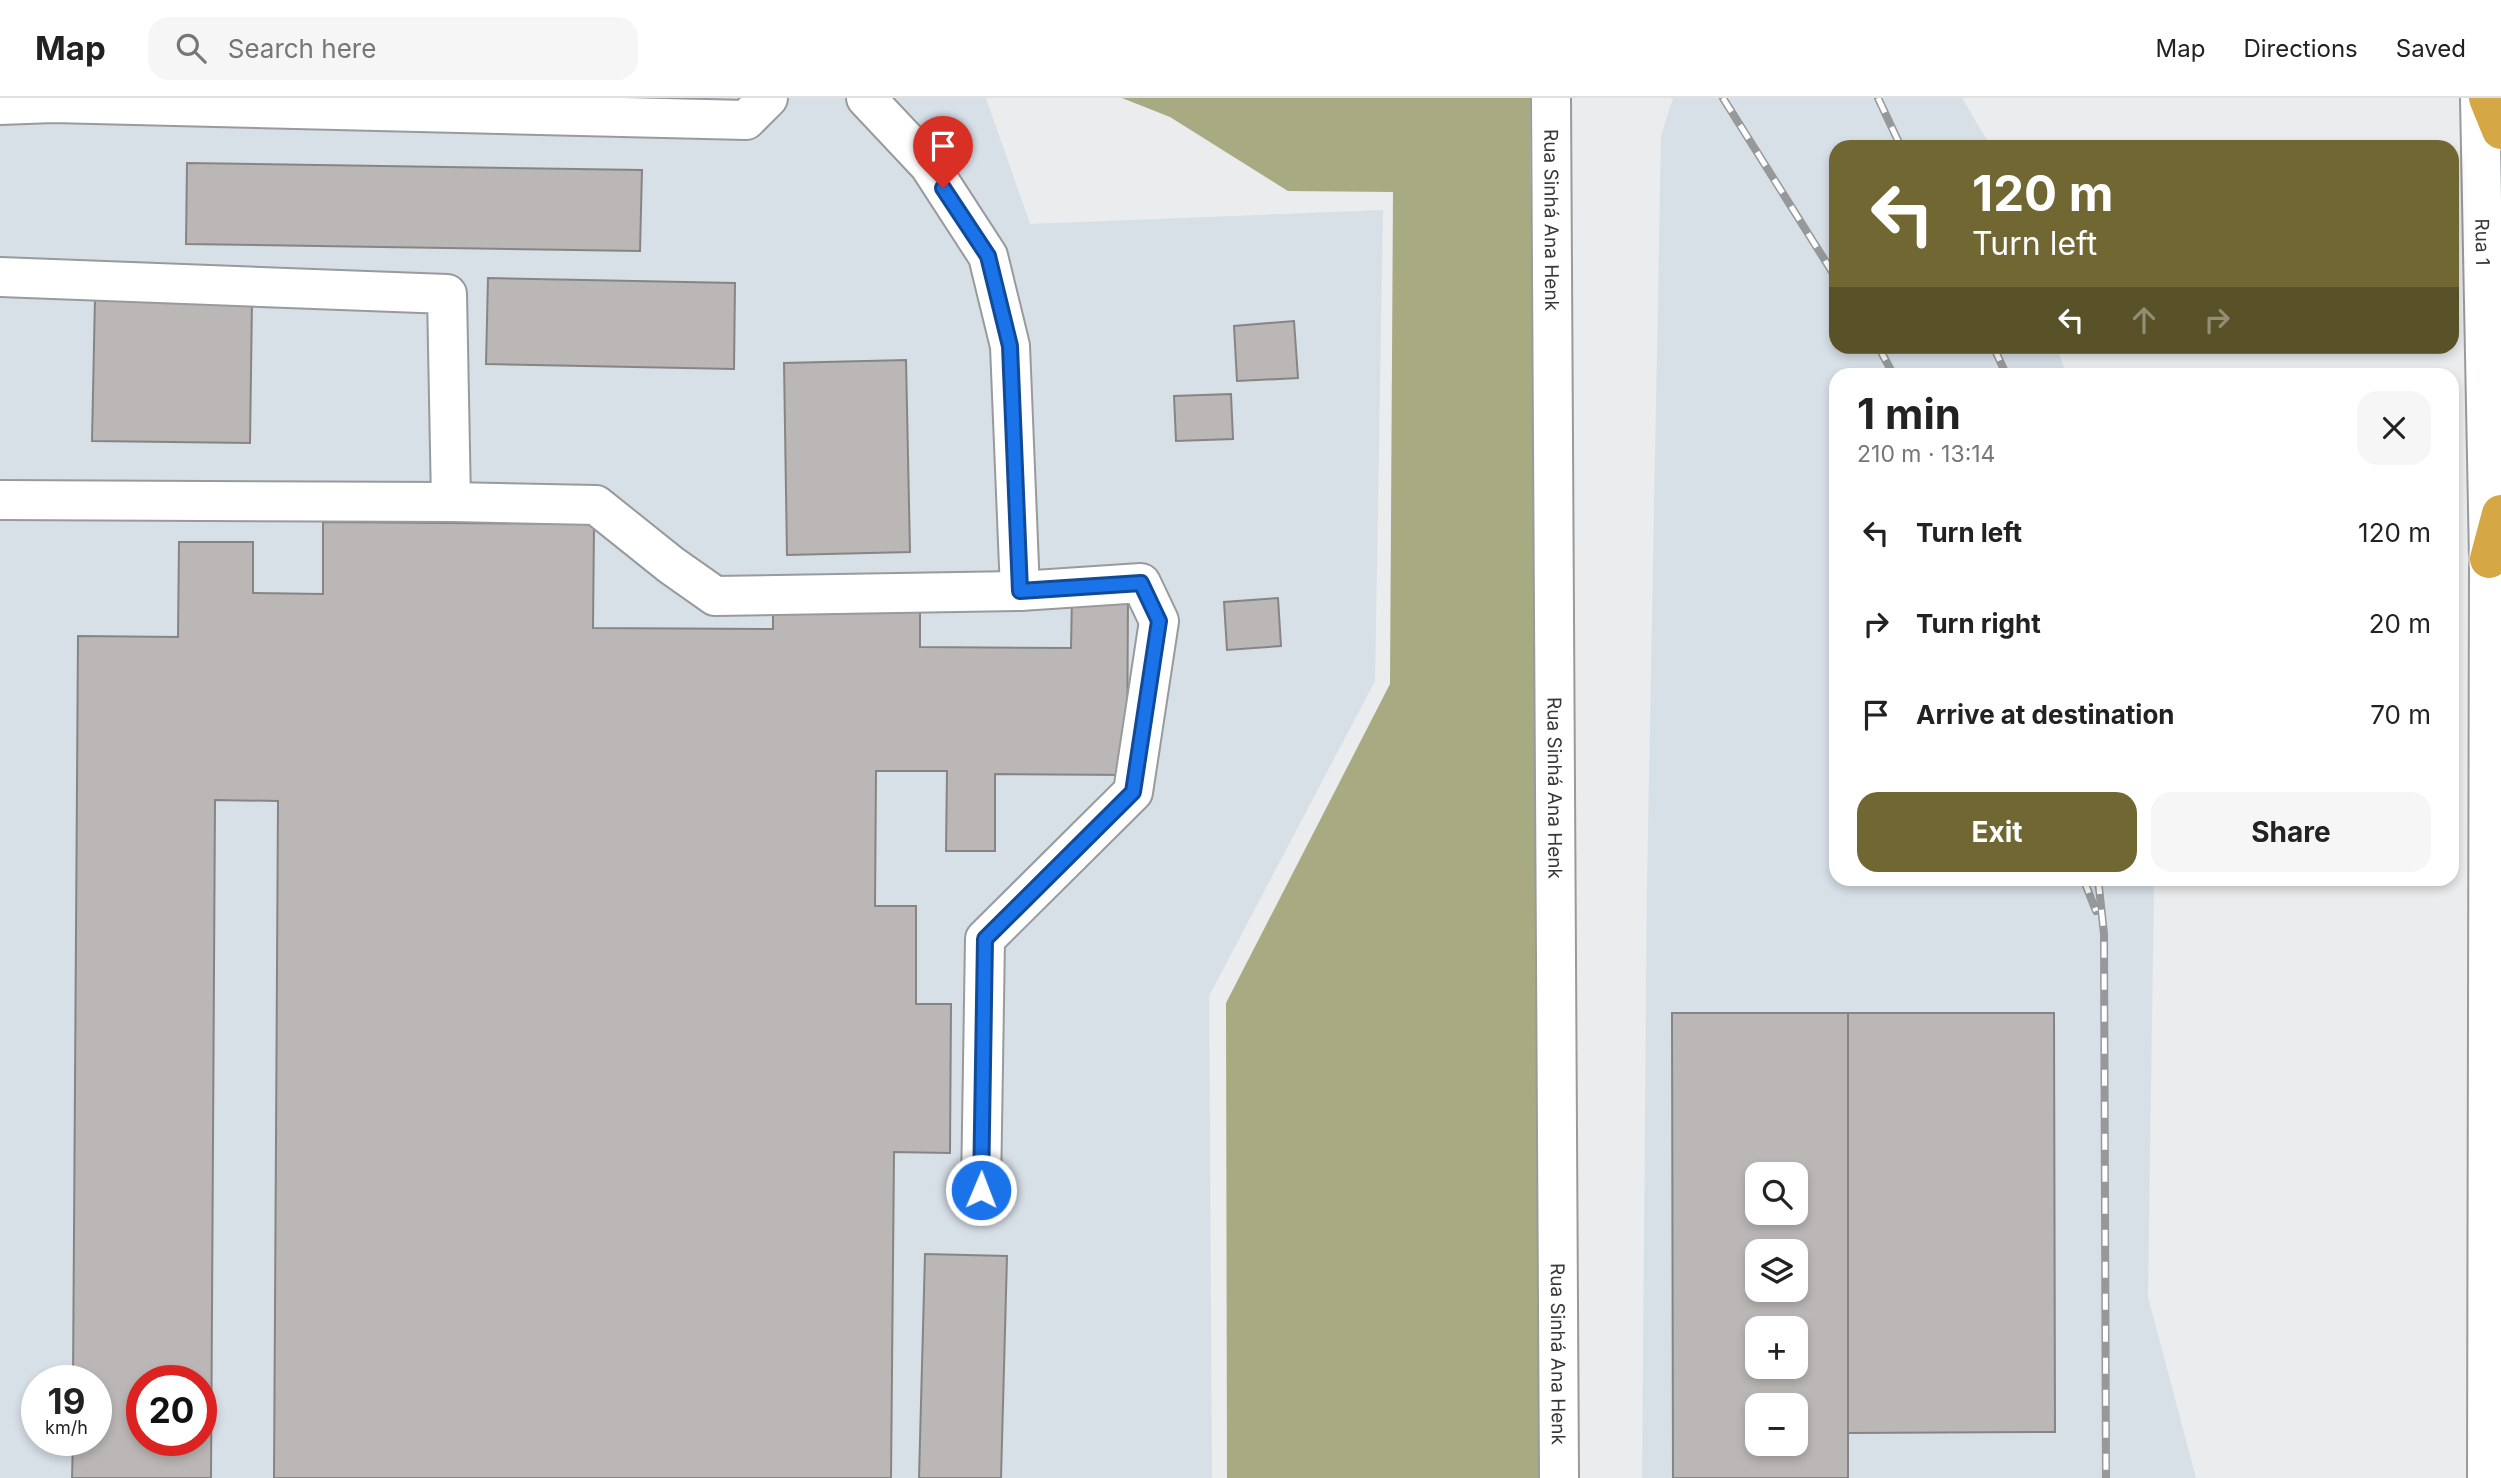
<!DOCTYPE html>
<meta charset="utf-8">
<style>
body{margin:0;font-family:Inter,sans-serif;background:#f6f6f6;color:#222;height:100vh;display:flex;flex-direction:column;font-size:26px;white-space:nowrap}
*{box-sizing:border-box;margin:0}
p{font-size:23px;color:#767676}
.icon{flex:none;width:38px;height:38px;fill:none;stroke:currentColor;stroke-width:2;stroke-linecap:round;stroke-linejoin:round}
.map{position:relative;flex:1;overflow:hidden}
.sheet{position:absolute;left:1829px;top:270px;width:630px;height:518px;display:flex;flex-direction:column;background:#fff;border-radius:21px;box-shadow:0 4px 10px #0003}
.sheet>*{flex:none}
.banner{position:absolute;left:1829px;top:42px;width:630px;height:214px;border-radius:21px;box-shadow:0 4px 10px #0003;background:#706733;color:#fff;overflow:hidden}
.controls{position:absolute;left:1745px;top:1064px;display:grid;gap:14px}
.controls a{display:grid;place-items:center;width:63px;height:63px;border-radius:14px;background:#fff;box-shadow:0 4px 10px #0003;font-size:35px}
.speed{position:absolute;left:21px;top:1267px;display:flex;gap:14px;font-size:35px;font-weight:700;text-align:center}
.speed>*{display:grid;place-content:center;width:91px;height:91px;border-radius:50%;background:#fff;box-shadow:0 4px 10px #0003;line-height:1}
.speed small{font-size:18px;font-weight:400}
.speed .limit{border:10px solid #d22;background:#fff;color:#111}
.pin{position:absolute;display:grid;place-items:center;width:60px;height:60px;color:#fff;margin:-72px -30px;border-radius:50% 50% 50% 0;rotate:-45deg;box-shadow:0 0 7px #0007}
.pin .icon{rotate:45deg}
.me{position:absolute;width:77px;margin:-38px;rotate:1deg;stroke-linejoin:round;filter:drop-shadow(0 0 5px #0008)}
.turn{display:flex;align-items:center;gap:24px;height:147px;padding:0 28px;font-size:32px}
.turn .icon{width:91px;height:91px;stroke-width:2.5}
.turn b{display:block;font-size:49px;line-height:60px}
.lanes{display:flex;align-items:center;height:66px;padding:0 28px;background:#0003;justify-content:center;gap:35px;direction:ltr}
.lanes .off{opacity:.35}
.round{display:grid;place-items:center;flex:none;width:74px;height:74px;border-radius:21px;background:#f6f6f6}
.head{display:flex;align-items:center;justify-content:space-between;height:119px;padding:0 28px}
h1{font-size:42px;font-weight:700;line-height:52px}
.cta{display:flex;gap:14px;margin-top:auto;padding:14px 28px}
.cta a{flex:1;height:80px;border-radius:21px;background:#706733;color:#fff;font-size:28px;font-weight:700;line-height:80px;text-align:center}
.cta a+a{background:#f6f6f6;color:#222}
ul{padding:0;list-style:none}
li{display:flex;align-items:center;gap:21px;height:91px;padding:0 28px}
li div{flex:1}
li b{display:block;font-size:26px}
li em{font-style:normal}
header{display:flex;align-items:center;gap:42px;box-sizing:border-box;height:98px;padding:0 35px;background:#fff;border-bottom:2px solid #e0e0e0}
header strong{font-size:33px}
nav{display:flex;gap:38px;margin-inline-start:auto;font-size:24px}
.search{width:490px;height:63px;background:#f6f6f6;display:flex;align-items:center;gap:18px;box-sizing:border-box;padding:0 24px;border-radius:21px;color:#767676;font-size:26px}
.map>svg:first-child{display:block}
.built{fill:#d7dfe7;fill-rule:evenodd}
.forest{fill:#a8ab81}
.building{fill:#bab7b6;stroke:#878583;stroke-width:2;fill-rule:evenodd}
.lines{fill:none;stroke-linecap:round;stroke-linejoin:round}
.minor-casing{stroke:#989a9c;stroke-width:42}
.highway-casing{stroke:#c7c7c8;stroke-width:42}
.minor{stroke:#fff;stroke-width:38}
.highway{stroke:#d5a745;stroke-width:38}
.rail-casing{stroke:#97989a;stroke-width:8}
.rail{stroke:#fff;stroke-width:5;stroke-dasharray:16;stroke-linecap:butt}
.route-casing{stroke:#114b97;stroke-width:18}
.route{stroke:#1a73e8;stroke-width:12}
.labels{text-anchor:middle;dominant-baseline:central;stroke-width:7;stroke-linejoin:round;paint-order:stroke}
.street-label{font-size:19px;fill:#383839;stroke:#fff}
</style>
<header>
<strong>Map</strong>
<div class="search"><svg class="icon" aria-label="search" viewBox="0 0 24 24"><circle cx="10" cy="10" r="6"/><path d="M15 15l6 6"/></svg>Search here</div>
<nav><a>Map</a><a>Directions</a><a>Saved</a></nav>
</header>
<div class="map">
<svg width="2501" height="1380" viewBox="0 0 2501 1380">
<rect width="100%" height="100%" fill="#eaecee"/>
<g class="built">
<path d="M0,0H986L1030,126L1383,112L1375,583L1209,898L1212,1380H0ZM37,1283H96V1342H37ZM142,1283H201V1342H142Z"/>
<path d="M1673,0H1962L1991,49H1836V248L2057,249L2066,276H1836V780L2154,781L2148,1199L2196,1380H1642L1647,788L1661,38ZM1757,1076H1796V1115H1757ZM1757,1153H1796V1192H1757ZM1757,1230H1796V1269H1757ZM1757,1307H1796V1346H1757Z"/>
</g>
<polygon class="forest" points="1122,0 1530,0 1542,1380 1227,1380 1226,905 1390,586 1393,94 1288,93 1170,19"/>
<g class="building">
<polygon points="187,65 642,72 640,153 186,146"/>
<polygon points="488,180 735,185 734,271 486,266"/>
<polygon points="95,199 252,202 250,345 92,343"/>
<polygon points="1294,223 1298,280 1237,283 1234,228"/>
<polygon points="906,262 910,454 787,457 784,265"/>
<polygon points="1231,296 1233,341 1176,343 1174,298"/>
<path d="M323,424L594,426L593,530L773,531V501L920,503V549L1071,550L1072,497H1128L1127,677L995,676V753H946L947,673H876L875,808H916V906H951L950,1055L894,1054L891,1380H274L278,703L215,702L211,1380H72L73,1342H96V1283H73L78,538L178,539L179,444H253V495L323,496ZM142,1283H201V1342H142Z"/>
<polygon points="1278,500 1281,548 1227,552 1224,504"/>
<path d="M1672,915H1848V1380H1673ZM1757,1076H1796V1115H1757ZM1757,1153H1796V1192H1757ZM1757,1230H1796V1269H1757ZM1757,1307H1796V1346H1757Z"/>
<polygon points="1848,915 2054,915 2055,1334 1848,1335"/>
<polygon points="925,1156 1007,1158 1001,1380 919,1380"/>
</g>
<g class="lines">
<defs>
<g id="minor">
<polyline points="866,0 929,67 988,158 1010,248 1020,493 1141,485 1159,523 1133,694 985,841 981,1092"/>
<path id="s1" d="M1551,0L1559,1380"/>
<path id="s2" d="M2480,0L2489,461L2487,1380"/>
<polyline points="0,7 53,5 746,22 768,0"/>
<polyline points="0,179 447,196 451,404"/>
<polyline points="0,402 451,404 596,407 671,467 715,498 1020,493"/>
</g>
<g id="highway">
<polyline points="2488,0 2501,32"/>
<polyline points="2489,461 2501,416"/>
</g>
</defs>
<use href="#minor" class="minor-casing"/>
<use href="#highway" class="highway-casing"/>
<use href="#minor" class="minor"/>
<use href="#highway" class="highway"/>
<defs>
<g id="rail">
<polyline points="1723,0 1836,180"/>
<polyline points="1878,0 1901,49"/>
<polyline points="1878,248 1893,276"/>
<polyline points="1993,248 2006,276"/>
<polyline points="2083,780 2096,813"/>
<polyline points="2098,780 2104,836 2106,1380"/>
</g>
</defs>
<use href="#rail" class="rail-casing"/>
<use href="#rail" class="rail"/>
</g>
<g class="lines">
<defs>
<polyline id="route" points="943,90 988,158 1010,248 1020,493 1141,485 1159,523 1133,694 985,841 981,1092"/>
</defs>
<use href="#route" class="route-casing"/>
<use href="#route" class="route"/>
</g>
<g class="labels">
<g class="street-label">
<text stroke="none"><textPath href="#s1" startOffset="122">Rua Sinhá Ana Henk</textPath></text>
<text stroke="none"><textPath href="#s2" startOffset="144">Rua 1</textPath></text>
<text stroke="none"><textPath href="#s1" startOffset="690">Rua Sinhá Ana Henk</textPath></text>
<text stroke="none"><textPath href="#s1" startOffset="1256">Rua Sinhá Ana Henk</textPath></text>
</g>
</g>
</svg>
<div class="controls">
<a><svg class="icon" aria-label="search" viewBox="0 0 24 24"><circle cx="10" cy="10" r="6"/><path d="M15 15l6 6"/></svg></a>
<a><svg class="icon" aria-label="layers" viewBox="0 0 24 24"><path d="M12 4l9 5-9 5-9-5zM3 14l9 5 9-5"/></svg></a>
<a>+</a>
<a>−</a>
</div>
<div class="speed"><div>19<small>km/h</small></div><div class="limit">20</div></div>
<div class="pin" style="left:943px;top:90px;background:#d93025"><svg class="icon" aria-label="arrive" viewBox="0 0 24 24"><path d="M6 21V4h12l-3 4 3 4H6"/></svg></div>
<svg class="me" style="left:981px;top:1092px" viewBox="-20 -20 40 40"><circle r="17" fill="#1a73e8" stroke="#fff" stroke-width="3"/><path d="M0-11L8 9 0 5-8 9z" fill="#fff"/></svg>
<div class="banner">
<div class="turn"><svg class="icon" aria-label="left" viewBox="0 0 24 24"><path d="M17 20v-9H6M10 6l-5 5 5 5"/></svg><div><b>120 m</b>Turn left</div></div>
<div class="lanes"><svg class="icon" aria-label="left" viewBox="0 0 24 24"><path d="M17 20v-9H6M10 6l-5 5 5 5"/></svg><svg class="icon off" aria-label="ahead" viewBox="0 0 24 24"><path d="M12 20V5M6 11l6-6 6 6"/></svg><svg class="icon off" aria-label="right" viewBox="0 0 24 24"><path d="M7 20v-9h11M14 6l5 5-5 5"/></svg></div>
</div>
<section class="sheet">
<div class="head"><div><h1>1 min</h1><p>210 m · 13:14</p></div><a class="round"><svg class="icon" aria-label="close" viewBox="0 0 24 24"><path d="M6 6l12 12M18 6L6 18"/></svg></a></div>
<ul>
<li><svg class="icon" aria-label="left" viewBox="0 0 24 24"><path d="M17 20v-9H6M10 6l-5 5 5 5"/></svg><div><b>Turn left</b></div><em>120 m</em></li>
<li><svg class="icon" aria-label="right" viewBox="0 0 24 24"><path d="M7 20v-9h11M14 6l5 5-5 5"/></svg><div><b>Turn right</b></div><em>20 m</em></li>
<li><svg class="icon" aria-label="arrive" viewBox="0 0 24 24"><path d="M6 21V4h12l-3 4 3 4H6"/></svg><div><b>Arrive at destination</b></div><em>70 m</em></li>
</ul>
<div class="cta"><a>Exit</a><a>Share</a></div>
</section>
</div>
